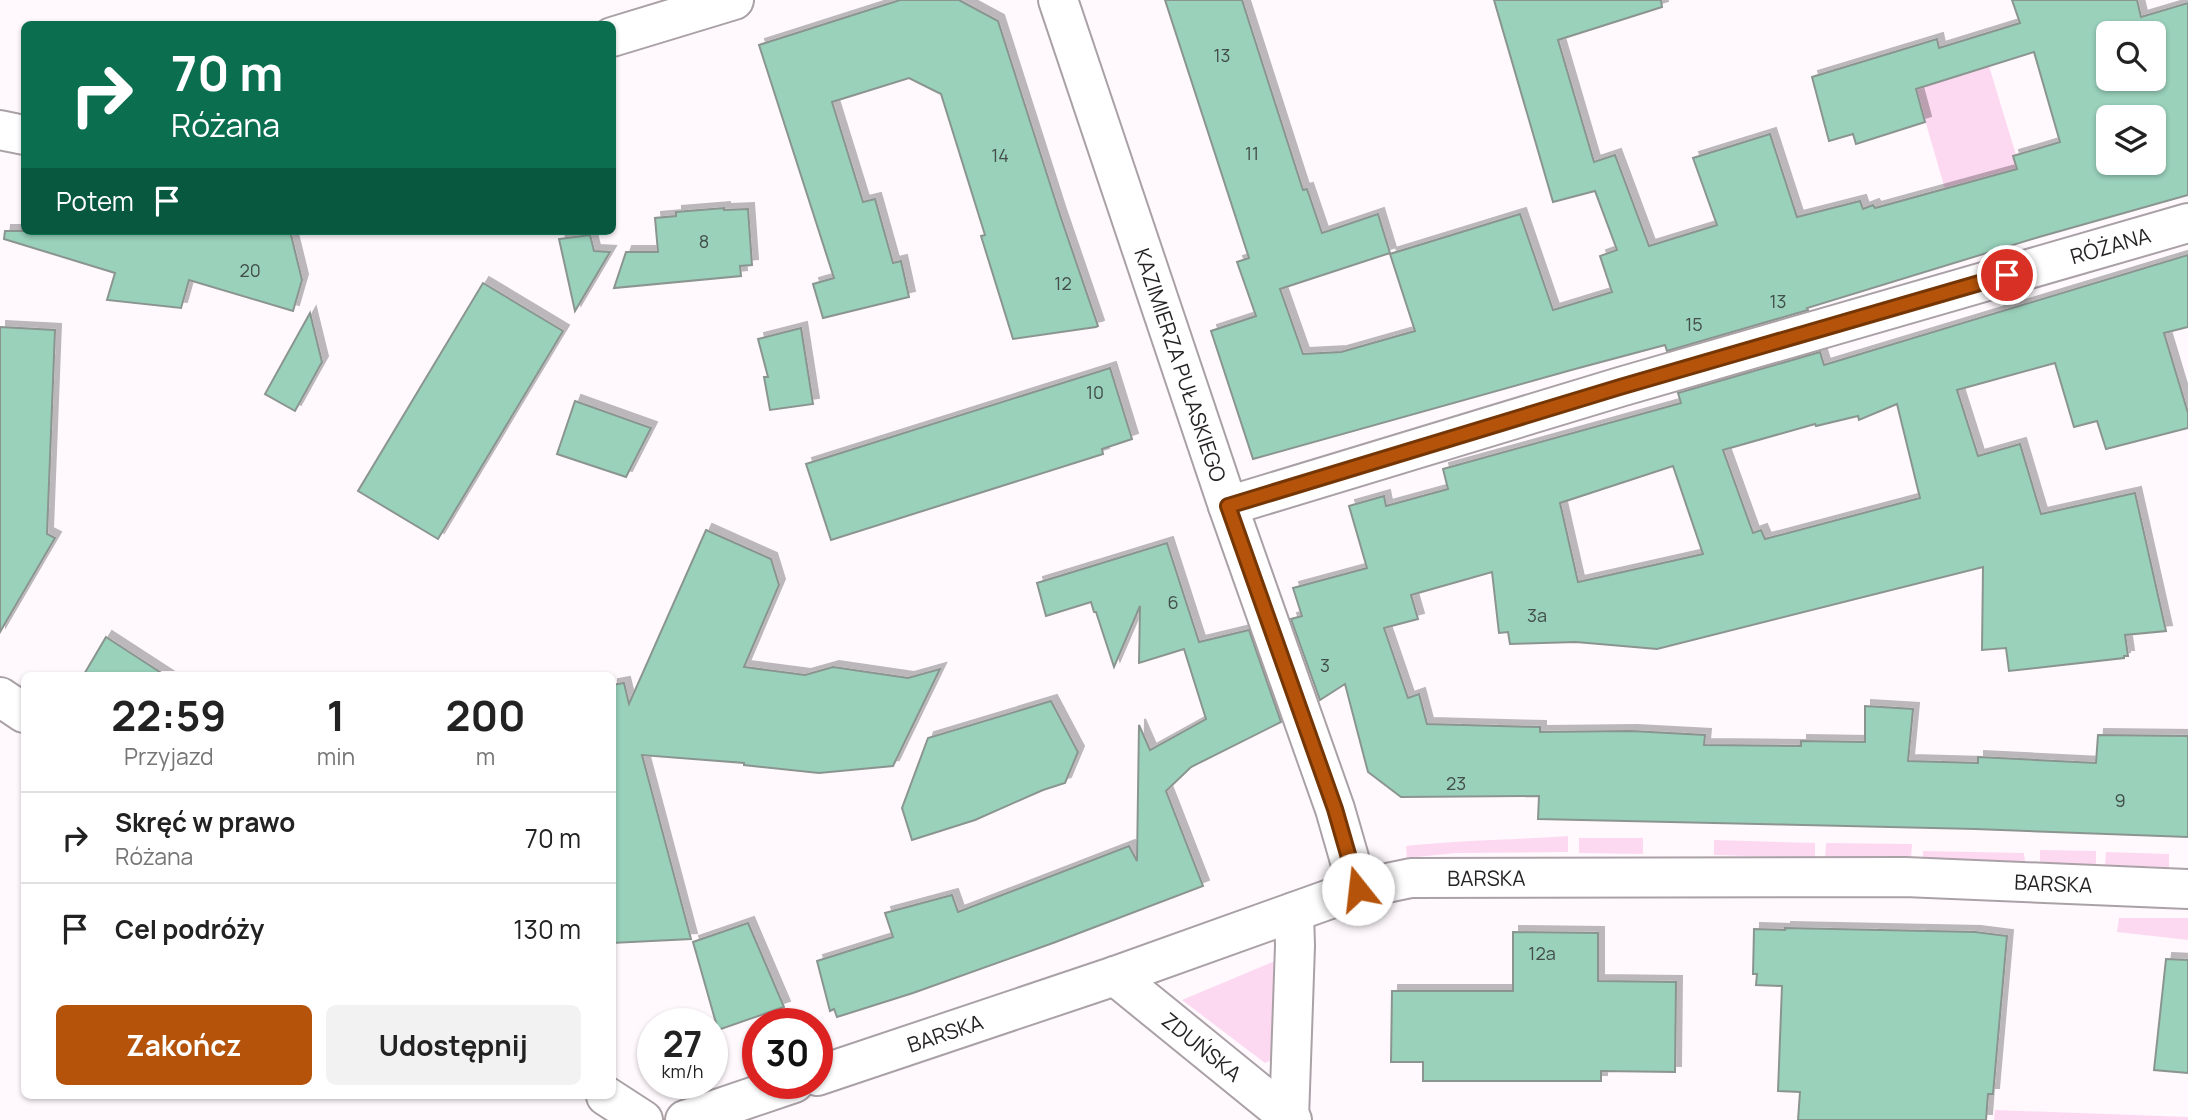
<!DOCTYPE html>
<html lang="pl">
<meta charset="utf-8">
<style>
body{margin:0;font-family:Manrope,sans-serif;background:#f2f2f2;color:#222;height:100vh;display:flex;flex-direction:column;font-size:26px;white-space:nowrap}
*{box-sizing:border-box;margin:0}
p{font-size:23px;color:#767676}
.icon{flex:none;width:38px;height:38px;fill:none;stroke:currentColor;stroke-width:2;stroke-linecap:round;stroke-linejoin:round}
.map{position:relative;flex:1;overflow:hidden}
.drawer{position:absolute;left:21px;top:672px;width:595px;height:427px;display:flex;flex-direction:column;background:#fff;border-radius:10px;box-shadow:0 2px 5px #0004}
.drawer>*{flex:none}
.guide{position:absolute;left:21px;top:21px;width:595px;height:214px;border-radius:10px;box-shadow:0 2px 5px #0004;background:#0b6e4f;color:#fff;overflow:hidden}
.tools{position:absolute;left:2096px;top:21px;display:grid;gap:14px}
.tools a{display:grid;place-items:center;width:70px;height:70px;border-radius:10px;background:#fff;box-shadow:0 2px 5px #0004;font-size:35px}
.speed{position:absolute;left:637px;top:1008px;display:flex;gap:14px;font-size:35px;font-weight:700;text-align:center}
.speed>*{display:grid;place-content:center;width:91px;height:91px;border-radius:50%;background:#fff;box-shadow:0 2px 5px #0004;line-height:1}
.speed small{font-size:18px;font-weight:400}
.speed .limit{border:10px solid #d22;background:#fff;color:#111}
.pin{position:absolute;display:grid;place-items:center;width:60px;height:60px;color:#fff;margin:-30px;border:4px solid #fff;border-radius:50%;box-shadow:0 2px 7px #0007}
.me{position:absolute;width:77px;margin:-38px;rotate:344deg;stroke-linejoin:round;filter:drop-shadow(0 0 5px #0008)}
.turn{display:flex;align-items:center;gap:24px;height:147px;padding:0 35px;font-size:32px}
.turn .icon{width:91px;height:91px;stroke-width:2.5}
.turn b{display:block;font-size:49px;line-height:60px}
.then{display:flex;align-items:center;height:66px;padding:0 35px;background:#0003;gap:14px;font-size:26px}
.eta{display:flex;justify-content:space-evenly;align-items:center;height:119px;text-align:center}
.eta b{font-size:42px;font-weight:700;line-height:49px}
.cta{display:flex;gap:14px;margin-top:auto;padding:14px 35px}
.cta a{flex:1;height:80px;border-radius:10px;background:#b45309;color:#fff;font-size:28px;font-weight:700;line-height:80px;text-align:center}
.cta a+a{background:#f2f2f2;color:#222}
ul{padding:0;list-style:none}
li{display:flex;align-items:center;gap:21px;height:91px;padding:0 35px;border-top:2px solid #e0e0e0}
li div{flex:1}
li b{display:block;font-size:26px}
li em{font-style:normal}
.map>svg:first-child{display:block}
.green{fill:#fdd9f1}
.building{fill:#99d1bb;stroke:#8b9590;stroke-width:2;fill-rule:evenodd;filter:url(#shadow)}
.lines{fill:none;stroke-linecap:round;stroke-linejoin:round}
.minor-casing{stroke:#aaa1a7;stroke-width:42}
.minor{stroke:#fff;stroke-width:38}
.route-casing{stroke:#753606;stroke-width:18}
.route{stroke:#b45309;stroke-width:12}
.labels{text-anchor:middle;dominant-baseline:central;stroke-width:5;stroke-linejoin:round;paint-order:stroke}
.number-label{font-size:18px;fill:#434e4a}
.street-label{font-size:21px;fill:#262325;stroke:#fff9fd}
</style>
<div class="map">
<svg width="2188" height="1120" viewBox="0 0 2188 1120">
<defs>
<filter id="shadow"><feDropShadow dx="6" dy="-6" stdDeviation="0" flood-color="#0004"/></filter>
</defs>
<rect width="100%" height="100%" fill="#fff9fd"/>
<g class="green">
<polygon points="1989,66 2016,155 2013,156 2017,169 1945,189 1916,89"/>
<path d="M1568,836V852L1456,853L1407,858L1406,846C1460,840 1514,840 1568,836Z"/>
<polygon points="1579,838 1643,838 1643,854 1579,853"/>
<polygon points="1714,840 1815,843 1815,858 1714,855"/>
<polygon points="1826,843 1912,844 1911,860 1825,859"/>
<polygon points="2040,850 2096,851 2096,865 2040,863"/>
<polygon points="1923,851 2024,853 2025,862 1923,861"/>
<polygon points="2106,852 2169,854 2169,867 2105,865"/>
<polygon points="2119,918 2188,918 2188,940 2117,932"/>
<polygon points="1275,961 1277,1031 1274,1059 1265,1063 1182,1000"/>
<polygon points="1995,1110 2188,1117 2188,1120 1994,1120"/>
</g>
<g class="building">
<polygon points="900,0 959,0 998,21 1060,215 1098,326 1096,327 1013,339 981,236 985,235 941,94 909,78 832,102 863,202 875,199 893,263 901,261 909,297 823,318 813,284 834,278 759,45"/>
<path d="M1165,0H1242L1303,190L1307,189L1322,233L1378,214L1390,253L1280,289L1303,354L1341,352L1415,331L1390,254L1520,214L1553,310L1612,292L1600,256L1617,250L1595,191L1553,202L1494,0H1661L1662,7L1558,40L1594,162L1615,155L1649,246L1717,225L1693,158L1770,134L1797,217L1860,201L1863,209L1873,205L1875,208L2017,169L2013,156L2060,142L2034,52L1916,89L1925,122L1856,144L1853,134L1829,141L1812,77L1937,39L1939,48L2020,23L2012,0H2137L2141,17L2188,3V195L2039,237L1807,308L1808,310L1667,351L1665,345L1575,369L1253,459L1211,331L1256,316L1237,262L1249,258ZM2109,33H2154V79H2109ZM2109,117H2154V163H2109Z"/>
<polygon points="724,208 724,210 748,209 752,265 740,266 741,276 614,288 626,252 658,252 655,218 676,216 676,212"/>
<polygon points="5,231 290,231 302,280 293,311 189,280 181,308 107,300 115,273 4,239"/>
<polygon points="590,235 594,251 610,252 575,311 559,239"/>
<path d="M2188,255V327L2164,333L2188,413V428L2106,449L2097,421L2074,427L2055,363L1957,390L1978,456L2020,444L2041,514L2135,493L2166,631L2125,635L2128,656H2124V658L2009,671L2006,648L1982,650L1983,567L1657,649L1576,642L1510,644L1508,632L1499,633L1492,572L1411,595L1418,619L1384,628L1408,698L1419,694L1427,724L1540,727V732L1631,731L1705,735L1704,745L1801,746V741L1865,742V706L1913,709L1908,761L1978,763V757L2096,763L2098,735L2188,736V837L1975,829L1538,819L1539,796L1401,797L1368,772L1345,684L1320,700L1291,619L1302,616L1293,588L1367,568L1349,506L1384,496L1386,506L1448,489L1443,469L1681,403L1678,393L1820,352L1824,365ZM1897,404L1920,498L1765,539L1761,530L1753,533L1723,450L1815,424L1816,426L1858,416L1859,420ZM1673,466L1703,554L1578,582L1560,503Z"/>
<polygon points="483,283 563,331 438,539 358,491"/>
<polygon points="310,313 322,362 295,411 265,394"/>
<polygon points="0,327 55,330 47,534 55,538 0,632"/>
<polygon points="801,328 813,404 770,410 764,377 768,377 758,339"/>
<polygon points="1110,368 1132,439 1102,449 1103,454 831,540 806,464"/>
<polygon points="575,401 651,428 626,477 557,454"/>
<polygon points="706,530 771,559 779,585 744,667 805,675 833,667 908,678 940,669 893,766 819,773 744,765 744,763 642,755 691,939 612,943 612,685 624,683 629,704"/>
<polygon points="1167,543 1199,642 1249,630 1281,722 1191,767 1166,791 1203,886 1053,943 913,993 837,1017 834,1009 830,1011 817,961 893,937 885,913 952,895 958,912 1129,846 1137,861 1139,725 1150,750 1206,719 1184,649 1139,663 1140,606 1114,667 1096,612 1094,612 1091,602 1046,616 1037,583"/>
<polygon points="106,637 166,676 83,676"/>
<polygon points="1051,701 1078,752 1065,783 1043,790 975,820 912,840 902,808 928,738"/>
<polygon points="748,923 784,1007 718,1030 693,942"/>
<polygon points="1785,928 1975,932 2007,936 1993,1094 1988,1094 1986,1120 1798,1120 1800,1092 1778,1091 1782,986 1756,985 1757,974 1753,974 1754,929 1785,930"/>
<polygon points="1513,932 1598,933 1598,981 1676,982 1675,1072 1601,1071 1601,1081 1423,1081 1423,1062 1391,1062 1392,991 1513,991"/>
<polygon points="2166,959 2188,960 2188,1073 2154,1070"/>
</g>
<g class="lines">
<defs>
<g id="minor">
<path id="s1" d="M1058,0L1228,506L1335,809L1358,889"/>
<polyline points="612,37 734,0"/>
<polyline points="0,130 24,135"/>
<path id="s2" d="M1228,506L1620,387L2188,223"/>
<polyline points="0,697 24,713"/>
<path id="s3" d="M1115,976L1292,1120"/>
<path id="s4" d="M817,1076L1115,976L1358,889L1411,878L1905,877L2188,889"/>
<polyline points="606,1096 643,1120"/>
<polyline points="1289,1118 1295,946 1294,912"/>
<polyline points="685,1120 794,1083"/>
</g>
</defs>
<use href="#minor" class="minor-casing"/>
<use href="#minor" class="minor"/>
</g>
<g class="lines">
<defs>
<polyline id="route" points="1358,889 1335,809 1228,506 1620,387 2007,275"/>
</defs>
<use href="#route" class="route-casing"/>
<use href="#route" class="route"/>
</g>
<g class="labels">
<g class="number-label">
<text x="1222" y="55">13</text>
<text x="1252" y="153">11</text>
<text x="1000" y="155">14</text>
<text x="704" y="241">8</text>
<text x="250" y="270">20</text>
<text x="1063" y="283">12</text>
<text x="1778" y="301">13</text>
<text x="1694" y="324">15</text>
<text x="1095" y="392">10</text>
<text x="1173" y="602">6</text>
<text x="1537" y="615">3a</text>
<text x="1325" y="665">3</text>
<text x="1456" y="783">23</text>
<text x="2120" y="800">9</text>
<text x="1542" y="953">12a</text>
</g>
<g class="street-label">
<text stroke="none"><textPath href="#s2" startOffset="920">RÓŻANA</textPath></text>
<text stroke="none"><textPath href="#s1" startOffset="385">KAZIMIERZA PUŁASKIEGO</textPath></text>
<text stroke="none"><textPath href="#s4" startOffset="702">BARSKA</textPath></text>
<text stroke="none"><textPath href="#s4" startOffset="1269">BARSKA</textPath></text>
<text stroke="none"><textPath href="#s4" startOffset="135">BARSKA</textPath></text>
<text stroke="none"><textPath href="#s3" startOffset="112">ZDUŃSKA</textPath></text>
</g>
</g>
</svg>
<div class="tools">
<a><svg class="icon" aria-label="search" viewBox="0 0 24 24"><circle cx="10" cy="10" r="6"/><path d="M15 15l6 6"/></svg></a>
<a><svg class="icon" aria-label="layers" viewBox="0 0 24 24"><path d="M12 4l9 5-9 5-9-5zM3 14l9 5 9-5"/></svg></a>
</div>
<div class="speed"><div>27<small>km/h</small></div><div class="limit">30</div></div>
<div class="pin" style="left:2007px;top:275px;background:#d93025"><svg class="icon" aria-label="arrive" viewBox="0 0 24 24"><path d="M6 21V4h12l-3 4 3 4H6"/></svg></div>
<svg class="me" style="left:1358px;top:889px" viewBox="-20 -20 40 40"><circle r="19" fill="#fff"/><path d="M0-13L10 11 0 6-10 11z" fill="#b45309"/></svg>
<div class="guide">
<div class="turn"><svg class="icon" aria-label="right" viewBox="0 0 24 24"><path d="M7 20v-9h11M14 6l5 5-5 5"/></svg><div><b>70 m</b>Różana</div></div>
<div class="then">Potem<svg class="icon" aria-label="arrive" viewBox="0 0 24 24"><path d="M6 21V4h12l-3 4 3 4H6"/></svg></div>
</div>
<section class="drawer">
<div class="eta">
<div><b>22:59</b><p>Przyjazd</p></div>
<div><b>1</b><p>min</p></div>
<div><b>200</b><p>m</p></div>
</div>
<ul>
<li><svg class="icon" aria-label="right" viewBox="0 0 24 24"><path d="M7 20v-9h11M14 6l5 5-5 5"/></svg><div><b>Skręć w prawo</b><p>Różana</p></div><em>70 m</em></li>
<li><svg class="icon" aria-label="arrive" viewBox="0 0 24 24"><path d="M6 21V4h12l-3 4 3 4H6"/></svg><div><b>Cel podróży</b></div><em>130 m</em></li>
</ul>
<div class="cta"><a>Zakończ</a><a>Udostępnij</a></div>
</section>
</div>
